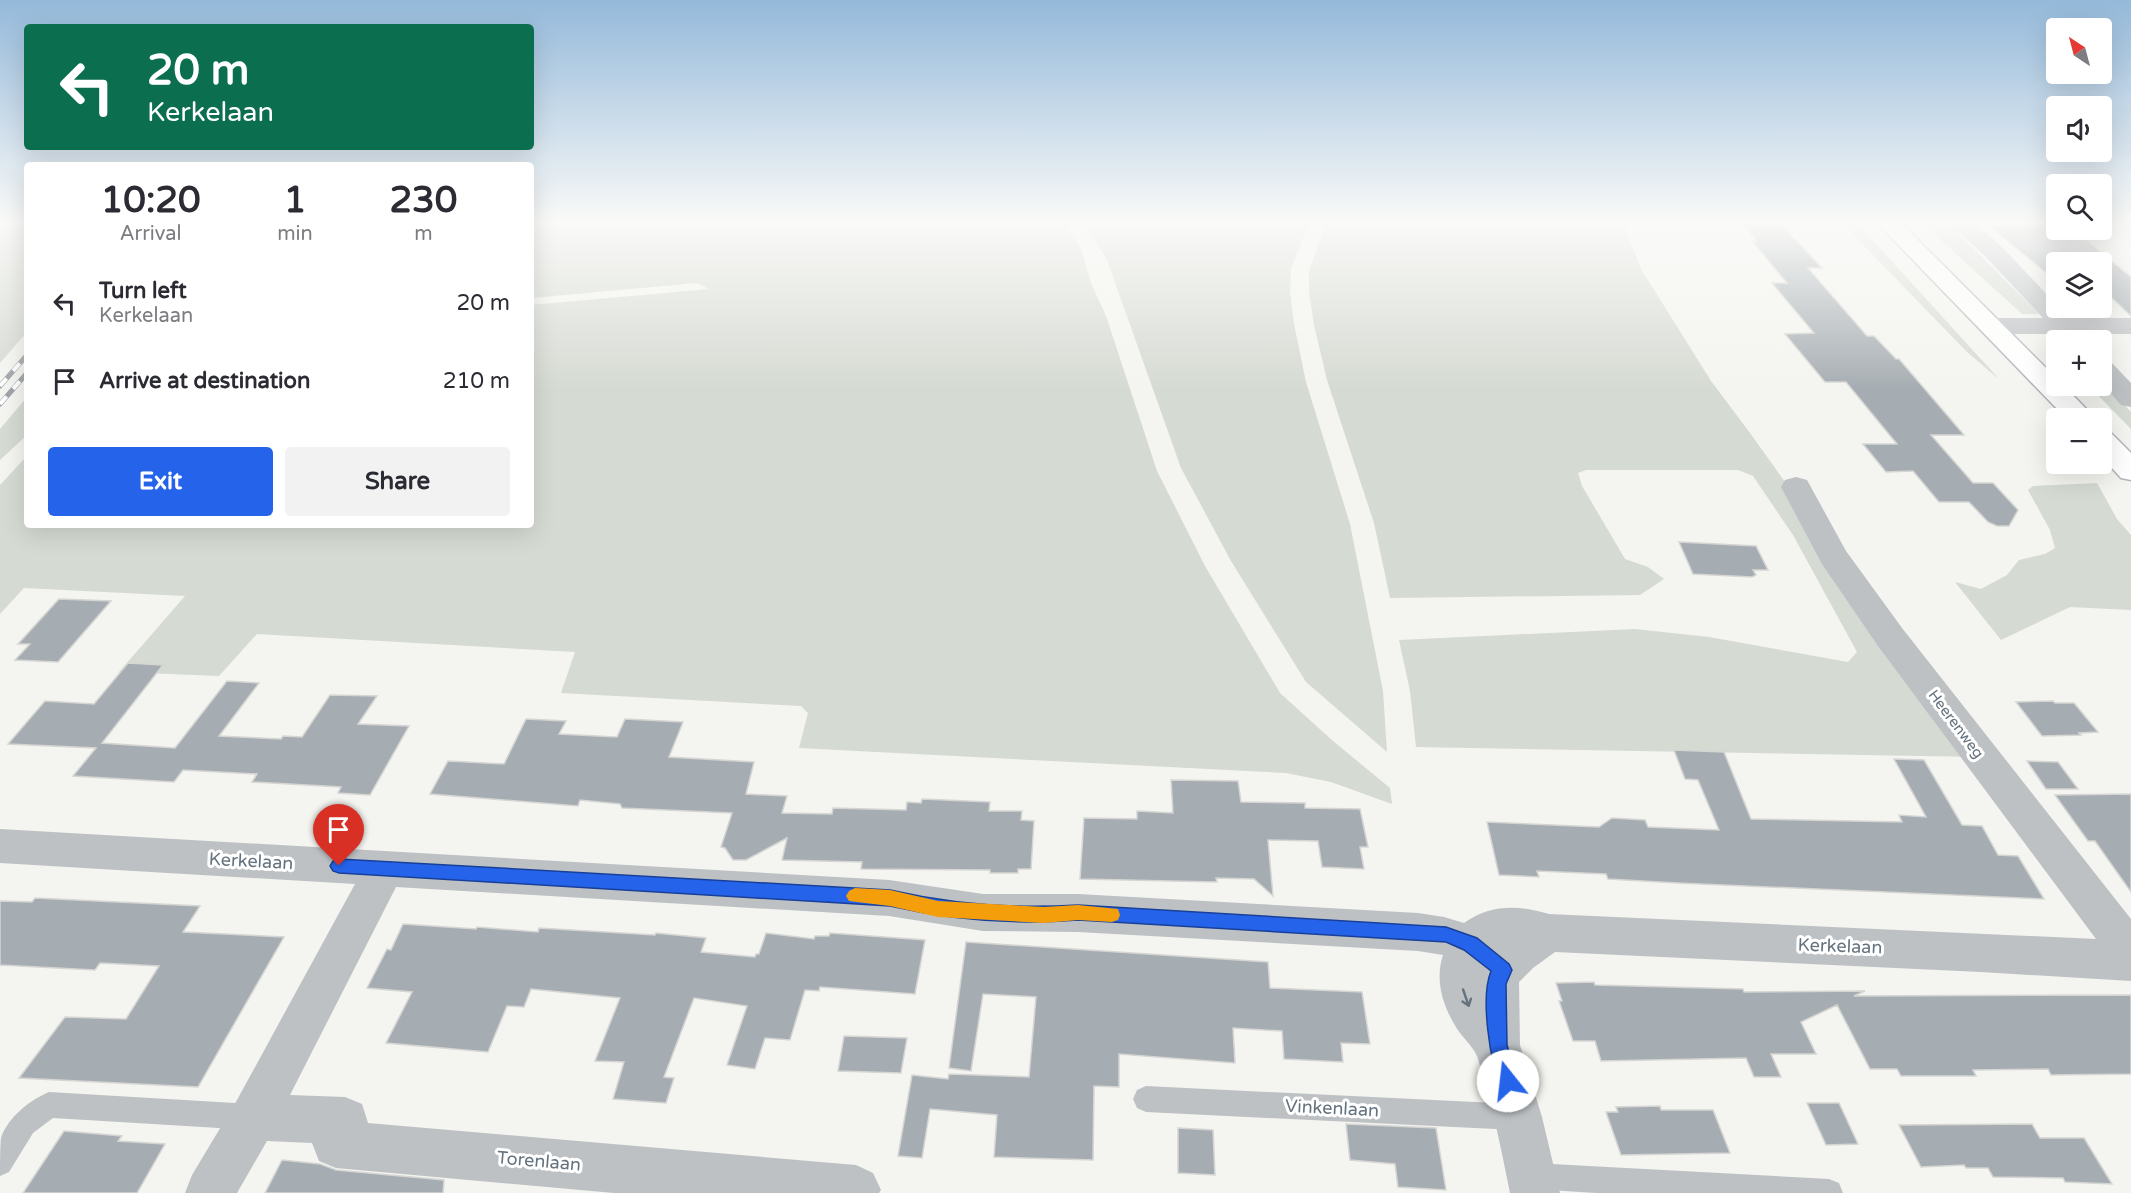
<!DOCTYPE html>
<meta charset="utf-8">
<style>
body{margin:0;font-family:"Varela Round",sans-serif;background:#f2f2f3;color:#2b2b33;height:100vh;display:flex;flex-direction:column;font-size:22px;white-space:nowrap}
*{box-sizing:border-box;margin:0}
p{font-size:20px;color:#7c7c81}
.icon{flex:none;width:33px;height:33px;fill:none;stroke:currentColor;stroke-width:2;stroke-linecap:round;stroke-linejoin:round}
.map{position:relative;flex:1;overflow:hidden}
.side{position:absolute;left:24px;top:162px;width:510px;height:366px;display:flex;flex-direction:column;background:#fff;border-radius:6px;box-shadow:0 6px 24px #0002}
.side>*{flex:none}
.hud{position:absolute;left:24px;top:24px;width:510px;height:126px;border-radius:6px;box-shadow:0 6px 24px #0002;background:#0b6e4f;color:#fff;overflow:hidden}
.needle{width:39px;rotate:324deg}
.buttons{position:absolute;left:2046px;top:18px;display:grid;gap:12px}
.buttons a{display:grid;place-items:center;width:66px;height:66px;border-radius:6px;background:#fff;box-shadow:0 6px 24px #0002;font-size:30px}
.pin{position:absolute;display:grid;place-items:center;width:51px;height:51px;color:#fff;margin:-62px -26px;border-radius:50% 50% 50% 0;rotate:-45deg;box-shadow:0 0 6px #0007}
.pin .icon{rotate:45deg}
.me{position:absolute;width:66px;margin:-33px;rotate:344deg;stroke-linejoin:round;filter:drop-shadow(0 0 4px #0008)}
.turn{display:flex;align-items:center;gap:21px;height:126px;padding:0 24px;font-size:27px}
.turn .icon{width:78px;height:78px;stroke-width:2.5}
.turn b{display:block;font-size:42px;line-height:51px}
.eta{display:flex;justify-content:space-evenly;align-items:center;height:102px;text-align:center}
.eta b{font-size:36px;font-weight:700;line-height:42px}
.button{display:flex;gap:12px;margin-top:auto;padding:12px 24px}
.button a{flex:1;height:69px;border-radius:6px;background:#2563eb;color:#fff;font-size:24px;font-weight:700;line-height:69px;text-align:center}
.button a+a{background:#f2f2f3;color:#2b2b33}
ul{padding:0;list-style:none}
li{display:flex;align-items:center;gap:18px;height:78px;padding:0 24px}
li div{flex:1}
li b{display:block;font-size:22px}
li em{font-style:normal}
.map>svg:first-child{display:block}
.green{fill:#d5dad2}
.building{fill:#a6adb2;stroke:#d5d5d3;stroke-width:1.5}
.lines{fill:none;stroke-linecap:round;stroke-linejoin:round}
.primary-casing{stroke:#b1b5b8;stroke-width:3}
.lane{fill:#bdc1c4;fill-rule:evenodd}
.street{fill:#bdc1c4;fill-rule:evenodd}
.primary{fill:#fff;fill-rule:evenodd}
.rail-casing{stroke:#9fa4a9;stroke-width:5}
.rail{stroke:#fff;stroke-width:4;stroke-dasharray:10;stroke-linecap:butt}
.oneway{stroke:#65737f}
.route{fill:#2563eb;stroke:#184099;stroke-width:1.5}
.slow{fill:#f59e0b}
.labels{text-anchor:middle;dominant-baseline:central;stroke-width:6;stroke-linejoin:round;paint-order:stroke}
.street-label{font-size:15px;fill:#65737f;stroke:#fff}
.near-street-label{font-size:18px;fill:#65737f;stroke:#fff}
</style>
<div class="map">
<svg width="2131" height="1193" viewBox="0 0 2131 1193">
<rect width="100%" height="100%" fill="#f4f4f0"/>
<g class="green">
<polygon points="0,223 27,223 27,332 0,363"/>
<polygon points="531,223 1063,223 1081,249 1091,283 1106,316 1157,471 1205,566 1280,693 1333,741 1390,788 1392,804 1331,782 1286,773 799,748 808,713 801,706 561,693 575,652 257,634 219,676 119,672 185,596 24,588 0,614 0,485 27,456 27,525 531,525 531,305 709,289 697,283 531,298"/>
<polygon points="1083,223 1309,223 1291,269 1290,292 1294,324 1306,382 1350,524 1383,691 1387,752 1306,682 1231,561 1181,468 1107,260"/>
<polygon points="1326,223 1623,223 1641,269 1711,381 1750,433 1981,757 1416,747 1410,691 1399,640 1635,629 1709,637 1848,662 1857,652 1793,535 1753,476 1738,470 1586,470 1578,473 1582,486 1625,559 1648,567 1664,579 1640,595 1390,598 1374,523 1327,380 1314,325 1309,292 1309,271"/>
<polygon points="1842,223 1857,223 1999,379 1967,352"/>
<polygon points="1922,223 1948,223 2039,314 2022,314"/>
<polygon points="2102,380 2131,412 2131,429 2089,386 2102,386"/>
<polygon points="27,397 27,435 0,460 0,429"/>
<polygon points="2097,483 2117,519 2131,535 2131,610 2070,607 2001,640 1955,582 1981,589 2007,575 2019,560 2045,554 2055,548 2050,530 2028,490 2033,486"/>
</g>
<g class="building">
<polygon points="1741,223 1780,223 1822,268 1808,268 1867,336 1874,336 1896,359 1899,359 1964,435 1931,435 1973,483 1993,483 2018,510 2009,526 1997,526 1988,522 1969,502 1939,502 1913,471 1886,472 1863,444 1897,444 1846,382 1825,382 1785,334 1814,333 1772,283 1787,283 1752,241 1757,241"/>
<polygon points="1987,224 2056,224 2056,230 2074,230 2131,277 2131,316 2111,297 2102,297 2102,262 2056,262 2056,281"/>
<polygon points="1679,542 1756,546 1768,570 1753,570 1756,575 1752,577 1693,574"/>
<polygon points="59,599 111,601 58,662 15,660 30,644 18,644"/>
<polygon points="128,663 163,665 102,743 175,748 227,681 259,683 219,736 281,739 283,736 302,737 330,695 377,696 358,724 409,726 370,795 338,793 341,787 252,782 257,774 183,770 174,782 73,776 96,748 8,744 45,701 94,704"/>
<polygon points="2053,701 2055,703 2074,703 2098,732 2079,733 2081,735 2042,736 2016,702"/>
<polygon points="526,719 566,721 559,734 617,737 625,719 683,722 669,757 754,762 746,794 787,796 782,813 832,814 833,808 906,810 907,802 921,803 922,799 990,802 989,811 1022,811 1021,820 1034,821 1031,869 1018,869 1018,873 990,873 990,870 861,869 862,862 782,860 787,838 746,860 733,860 725,848 721,847 732,813 622,808 620,804 580,800 578,806 430,794 448,761 504,764"/>
<polygon points="1674,750 1724,752 1751,819 1902,822 1899,815 1926,817 1894,759 1924,760 1962,825 1982,826 1998,855 2018,856 2044,899 1678,883 1608,879 1606,874 1537,871 1539,877 1499,875 1487,822 1599,827 1612,818 1645,820 1648,827 1719,830 1698,780 1685,779"/>
<polygon points="2027,761 2058,762 2078,789 2046,789"/>
<polygon points="1171,780 1238,781 1241,802 1305,803 1305,808 1360,809 1368,847 1360,847 1364,869 1322,867 1318,841 1268,840 1273,896 1254,879 1216,878 1217,882 1080,879 1084,818 1137,819 1137,811 1173,813"/>
<polygon points="2131,794 2131,892 2095,841 2088,841 2055,795"/>
<polygon points="35,898 200,906 183,932 284,937 198,1087 19,1078 65,1017 126,1019 159,966 100,963 95,970 0,965 0,901 32,902"/>
<polygon points="403,924 476,929 477,927 538,932 539,928 655,935 656,933 706,938 701,952 755,957 756,954 759,954 766,933 814,939 815,936 829,936 830,933 925,940 915,994 820,987 819,991 805,990 790,1040 765,1038 755,1069 727,1065 747,1006 694,998 664,1077 674,1078 666,1103 613,1099 624,1062 595,1061 620,998 531,989 524,1007 507,1006 488,1052 386,1043 412,992 367,988 387,949 391,950"/>
<polygon points="966,942 1268,962 1270,988 1362,992 1370,1044 1341,1043 1343,1062 1284,1059 1282,1031 1233,1028 1235,1063 1119,1054 1119,1087 1094,1086 1093,1160 994,1157 997,1115 930,1109 922,1158 898,1156 912,1075 948,1079 949,1074 1029,1077 1036,997 983,994 971,1071 949,1068"/>
<polygon points="1594,982 1595,985 1743,989 1744,992 1865,991 1854,996 2131,995 2131,1074 2051,1075 2048,1069 1973,1070 1976,1076 1901,1076 1897,1069 1870,1069 1837,1005 1801,1022 1816,1054 1771,1054 1781,1077 1754,1077 1746,1058 1601,1061 1595,1041 1573,1041 1559,1001 1562,1001 1556,983"/>
<polygon points="844,1036 907,1038 901,1073 838,1071"/>
<polygon points="1807,1103 1839,1103 1858,1144 1826,1145"/>
<polygon points="1660,1106 1661,1110 1713,1110 1730,1153 1621,1155 1606,1112 1618,1112 1616,1107"/>
<polygon points="1346,1124 1436,1128 1446,1190 1398,1187 1395,1164 1350,1160"/>
<polygon points="2032,1124 2040,1138 2084,1138 2112,1184 2065,1182 2063,1178 1993,1177 1988,1168 1966,1168 1964,1165 1921,1167 1899,1125"/>
<polygon points="1178,1128 1213,1130 1215,1175 1178,1173"/>
<polygon points="64,1131 122,1136 118,1141 165,1144 137,1193 23,1193"/>
<polygon points="282,1160 320,1164 336,1170 444,1180 443,1193 265,1193"/>
</g>
<g class="lines">
<defs>
<g id="primary">
<polygon points="1877,223 1901,223 2056,378 2056,386 2064,386 2095,418 2066,418"/>
<polygon points="2102,431 2112,434 2131,453 2131,480 2121,478 2102,457"/>
</g>
</defs>
<use href="#primary" class="primary-casing"/>
<g class="lane">
<polygon points="1146,1086 1516,1104 1525,1108 1529,1117 1525,1126 1516,1130 1146,1112 1137,1108 1133,1099 1137,1090"/>
<path d="M49,1092L252,1104L261,1108L265,1117L261,1126L252,1130L53,1118L33,1133L9,1172L0,1176C0,1165 0,1148 1,1138C8,1117 30,1100 49,1092Z"/>
<polygon points="1533,1163 1829,1179 1839,1183 1843,1193 1596,1193 1533,1189 1524,1185 1520,1176 1524,1167"/>
</g>
<g class="street">
<polygon points="1949,223 1974,223 1999,244 2056,304 2056,308 2060,308 2071,318 2131,318 2131,334 2085,334 2090,340 2063,340 2057,334 1991,334 1982,331 1978,326 1982,321 1991,318 2043,318 1983,254"/>
<polygon points="2102,360 2111,362 2131,383 2131,407 2121,405 2102,383"/>
<path d="M1796,477L1807,480L1846,551L1902,628L2131,919V981L1981,972L1555,952L1533,968L1519,982L1520,1045L1542,1117L1560,1193H1510C1501,1148 1492,1103 1478,1059C1475,1049 1466,1041 1460,1033C1444,1010 1434,982 1443,955L1418,951L1078,932L983,931L889,916L396,887L290,1095L345,1097L362,1104L368,1123L856,1165L873,1173L881,1190L879,1193H614L336,1168L319,1161L312,1143L267,1141L237,1193H185L192,1175L237,1100L355,884L0,863V829L889,880L983,894H1078L1418,913L1444,917L1464,923C1491,904 1518,905 1549,914L2096,939L1878,646L1822,564L1781,487L1785,480Z"/>
</g>
<use href="#primary" class="primary"/>
<defs>
<g id="rail">
<polyline points="0,386 27,355"/>
<polyline points="0,404 27,373"/>
</g>
</defs>
<use href="#rail" class="rail-casing"/>
<use href="#rail" class="rail"/>
</g>
<defs><path id="oneway-shaft" d="M-6 0H5M1.5-3L5.5 0L1.5 3" fill="none" stroke-width="1.6" stroke-linecap="round" stroke-linejoin="round" transform="scale(1.5)"/></defs>
<use class="oneway" href="#oneway-shaft" transform="translate(1466 998) rotate(71)"/>
<linearGradient id="sky" x2="0" y2="1"><stop stop-color="#94b9da"/><stop offset="0.57" stop-color="#fafaf8"/><stop offset="1" stop-color="#fafaf8" stop-opacity="0"/></linearGradient>
<rect width="2131" height="390" fill="url(#sky)"/>
<path class="route" d="M339,859L890,890C951,904 1015,909 1078,905L1446,927L1477,938L1509,964L1512,970L1506,984L1507,1045L1517,1081L1514,1088L1508,1090L1501,1088C1490,1061 1480,998 1491,971L1464,950L1446,942L1078,920C1015,925 951,920 890,906L339,873L333,871L330,866L333,861Z"/>
<polygon class="slow" points="855,888 890,890 938,901 1044,907 1078,905 1118,909 1120,915 1118,920 1112,922 1078,920 1044,923 938,917 890,906 849,901 846,896 849,891"/>
<g class="labels">
<g class="street-label">
<text transform="translate(1956 724) rotate(53)">Heerenweg</text>
</g>
<g class="near-street-label">
<text transform="translate(251 861) rotate(3)">Kerkelaan</text>
<text transform="translate(1840 946) rotate(2)">Kerkelaan</text>
<text transform="translate(1332 1108) rotate(3)">Vinkenlaan</text>
<text transform="translate(539 1161) rotate(5)">Torenlaan</text>
</g>
</g>
</svg>
<div class="buttons">
<a><svg class="needle" viewBox="-14 -14 28 28"><path d="M0-13l5 13h-10z" fill="#e53935"/><path d="M0 13l5-13h-10z" fill="#7c7c81"/></svg></a>
<a><svg class="icon" aria-label="sound" viewBox="0 0 24 24"><path d="M4 9h4l5-4v14l-5-4H4zM17 9q2 3 0 6"/></svg></a>
<a><svg class="icon" aria-label="search" viewBox="0 0 24 24"><circle cx="10" cy="10" r="6"/><path d="M15 15l6 6"/></svg></a>
<a><svg class="icon" aria-label="layers" viewBox="0 0 24 24"><path d="M12 4l9 5-9 5-9-5zM3 14l9 5 9-5"/></svg></a>
<a>+</a>
<a>−</a>
</div>
<div class="pin" style="left:339px;top:866px;background:#d93025"><svg class="icon" aria-label="arrive" viewBox="0 0 24 24"><path d="M6 21V4h12l-3 4 3 4H6"/></svg></div>
<svg class="me" style="left:1508px;top:1081px" viewBox="-20 -20 40 40"><circle r="19" fill="#fff"/><path d="M0-13L10 11 0 6-10 11z" fill="#2563eb"/></svg>
<div class="hud">
<div class="turn"><svg class="icon" aria-label="left" viewBox="0 0 24 24"><path d="M17 20v-9H6M10 6l-5 5 5 5"/></svg><div><b>20 m</b>Kerkelaan</div></div>
</div>
<section class="side">
<div class="eta">
<div><b>10:20</b><p>Arrival</p></div>
<div><b>1</b><p>min</p></div>
<div><b>230</b><p>m</p></div>
</div>
<ul>
<li><svg class="icon" aria-label="left" viewBox="0 0 24 24"><path d="M17 20v-9H6M10 6l-5 5 5 5"/></svg><div><b>Turn left</b><p>Kerkelaan</p></div><em>20 m</em></li>
<li><svg class="icon" aria-label="arrive" viewBox="0 0 24 24"><path d="M6 21V4h12l-3 4 3 4H6"/></svg><div><b>Arrive at destination</b></div><em>210 m</em></li>
</ul>
<div class="button"><a>Exit</a><a>Share</a></div>
</section>
</div>
